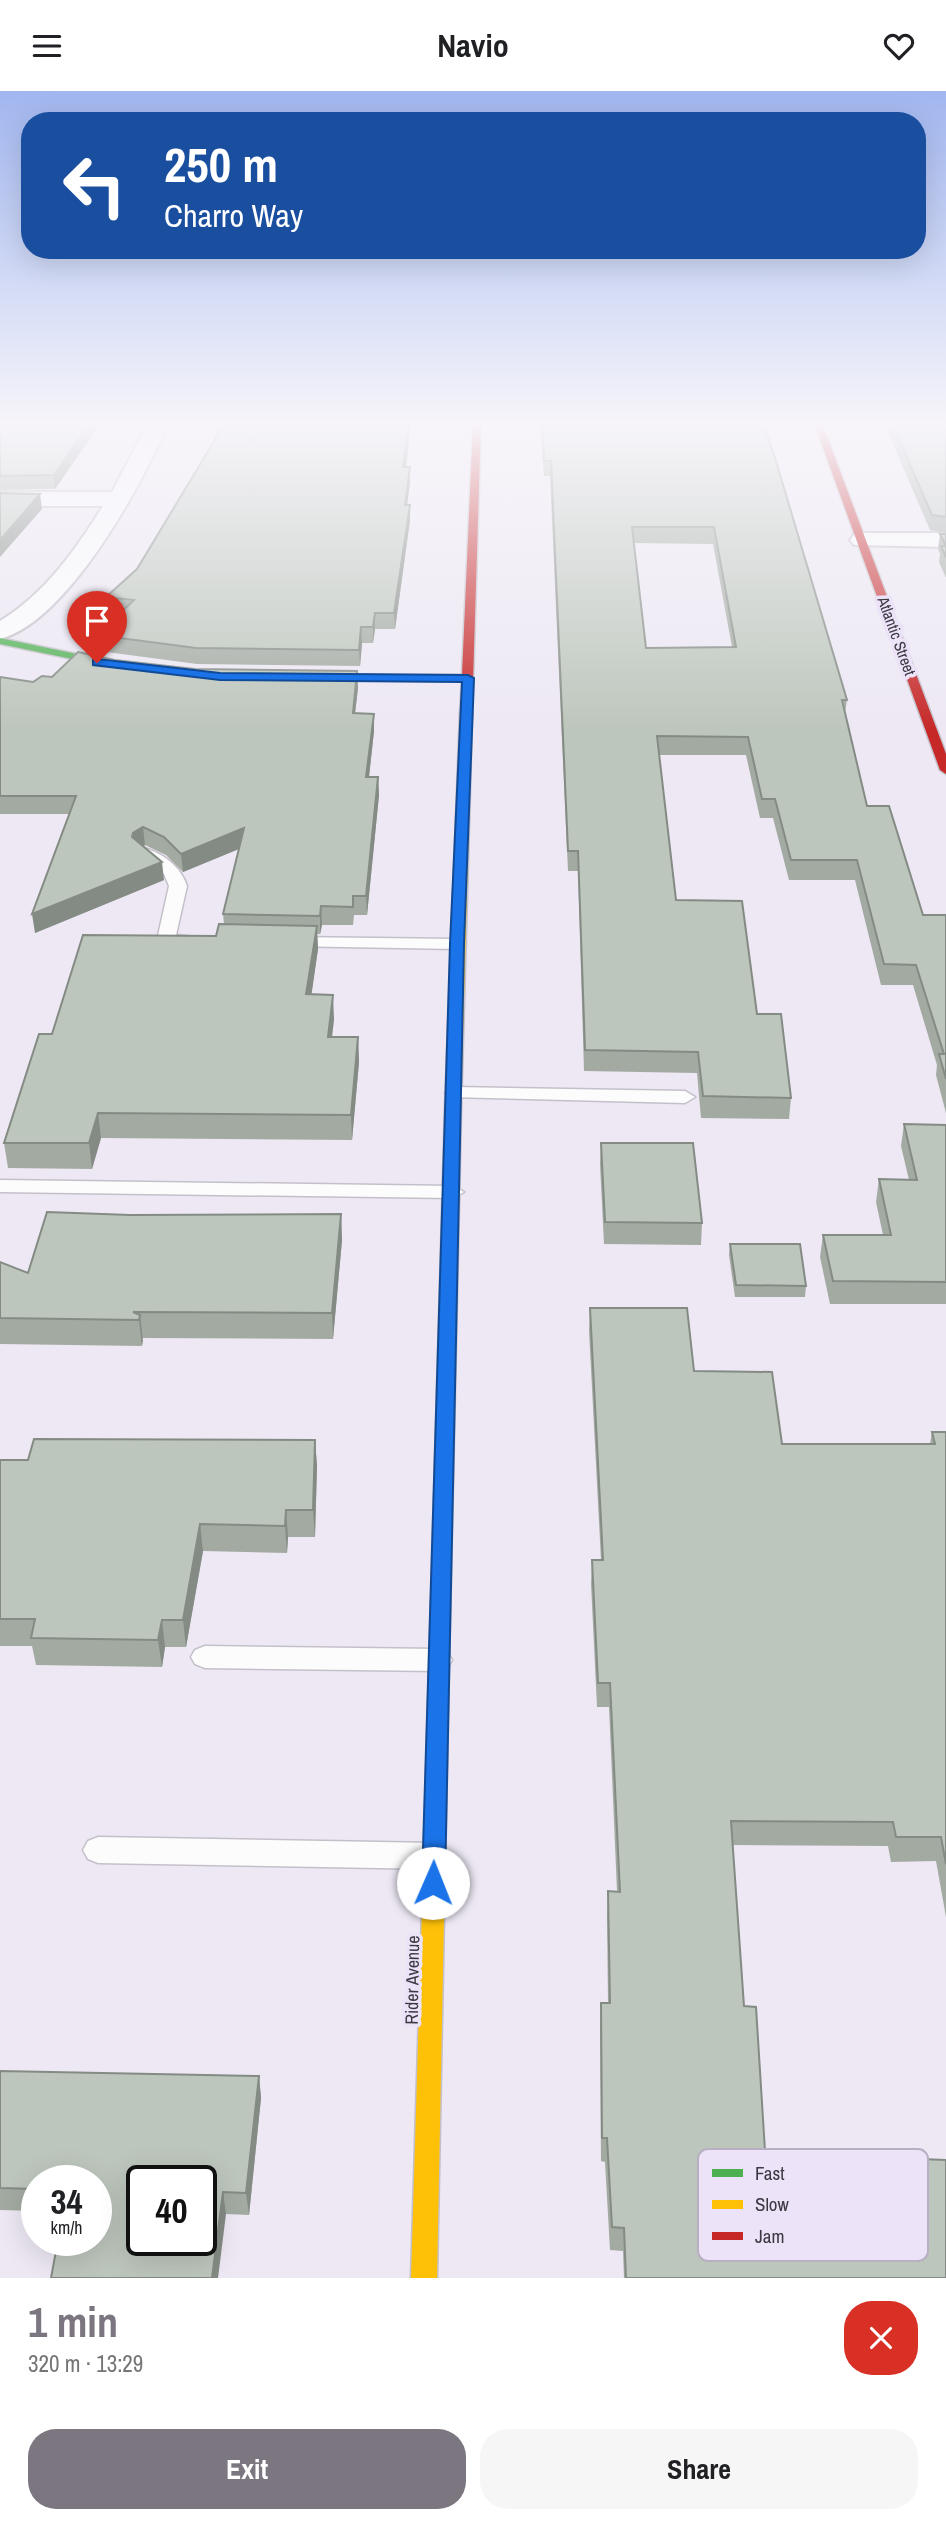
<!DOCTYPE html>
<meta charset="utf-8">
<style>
body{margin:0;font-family:"Archivo Narrow",sans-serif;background:#f6f6f6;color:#202124;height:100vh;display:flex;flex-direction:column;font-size:26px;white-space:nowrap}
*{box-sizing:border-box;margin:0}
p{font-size:23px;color:#757577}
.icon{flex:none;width:38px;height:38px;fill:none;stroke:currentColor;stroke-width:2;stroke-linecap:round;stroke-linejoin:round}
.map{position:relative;height:2187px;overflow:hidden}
.details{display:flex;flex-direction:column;background:#fff;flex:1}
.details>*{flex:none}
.banner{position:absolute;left:21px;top:21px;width:905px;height:147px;border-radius:28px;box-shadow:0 7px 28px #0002;background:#1a4fa0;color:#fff;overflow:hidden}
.speed{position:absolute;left:21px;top:2074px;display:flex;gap:14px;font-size:35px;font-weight:700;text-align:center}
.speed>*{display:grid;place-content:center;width:91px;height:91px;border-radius:50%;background:#fff;box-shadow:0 7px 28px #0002;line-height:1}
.speed small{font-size:18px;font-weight:400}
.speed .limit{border:4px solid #111;border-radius:10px;background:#fff;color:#111}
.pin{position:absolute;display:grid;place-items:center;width:60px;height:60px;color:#fff;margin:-72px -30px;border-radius:50% 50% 50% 0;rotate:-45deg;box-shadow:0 0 7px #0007}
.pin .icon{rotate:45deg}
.me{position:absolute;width:77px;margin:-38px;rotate:1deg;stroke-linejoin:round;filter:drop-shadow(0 0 5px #0008)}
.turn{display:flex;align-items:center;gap:24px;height:147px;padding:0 28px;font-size:32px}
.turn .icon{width:91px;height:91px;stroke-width:2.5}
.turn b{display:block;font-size:49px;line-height:60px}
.round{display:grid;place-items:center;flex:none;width:74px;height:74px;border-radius:28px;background:#f6f6f6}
.head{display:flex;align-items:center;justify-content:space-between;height:119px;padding:0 28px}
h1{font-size:42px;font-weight:700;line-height:52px;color:#7b7680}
.action{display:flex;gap:14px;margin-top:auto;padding:14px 28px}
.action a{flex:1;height:80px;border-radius:28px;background:#7b7680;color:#fff;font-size:28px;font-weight:700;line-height:80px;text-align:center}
.action a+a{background:#f6f6f6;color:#202124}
header{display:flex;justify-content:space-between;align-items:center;height:91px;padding:0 28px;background:#fff;font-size:32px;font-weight:700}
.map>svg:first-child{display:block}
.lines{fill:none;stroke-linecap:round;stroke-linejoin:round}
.lane-casing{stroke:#c4c0c9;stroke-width:3}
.street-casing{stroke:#c4c0c9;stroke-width:4}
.fast-casing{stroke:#c4c0c9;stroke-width:3}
.slow-casing{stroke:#c4c0c9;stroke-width:3}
.jam-casing{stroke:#c4c0c9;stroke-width:3}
.lane{fill:#fcfcfd;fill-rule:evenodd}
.street{fill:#fcfcfd;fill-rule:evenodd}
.fast{fill:#4caf50;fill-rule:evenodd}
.slow{fill:#ffc107;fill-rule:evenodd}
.jam{fill:#c62828;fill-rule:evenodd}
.wall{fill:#a3aaa2;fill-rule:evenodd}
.shaded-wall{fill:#848b84}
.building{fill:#bdc6bc;stroke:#848b84;stroke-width:2;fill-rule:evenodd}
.route{fill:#1a73e8;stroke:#114b97;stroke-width:2}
.labels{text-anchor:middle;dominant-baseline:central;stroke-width:7;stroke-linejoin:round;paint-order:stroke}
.far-street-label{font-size:16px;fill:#3d3942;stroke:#ece3f9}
.street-label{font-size:18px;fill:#3d3942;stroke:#ece3f9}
.key{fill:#ece3f9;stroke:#b8b0c2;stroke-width:2}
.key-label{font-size:19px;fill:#3d3942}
</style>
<header><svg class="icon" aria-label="menu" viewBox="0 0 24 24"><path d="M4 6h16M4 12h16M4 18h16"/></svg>Navio<svg class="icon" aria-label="heart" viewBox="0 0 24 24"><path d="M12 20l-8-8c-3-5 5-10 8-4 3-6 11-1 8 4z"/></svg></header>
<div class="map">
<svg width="946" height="2187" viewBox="0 0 946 2187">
<rect width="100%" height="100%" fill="#ede8f4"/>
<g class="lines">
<defs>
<g id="lane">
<path d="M144,757C163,762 181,776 187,795L176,844L195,846L198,850L195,854H166L157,849L169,795L164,783L136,762Z"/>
<polygon points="291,846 457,848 466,853 457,858 285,855 282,851 285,847"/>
<polygon points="455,996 685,1000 695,1006 685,1012 448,1006 445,1002 448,998"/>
<polygon points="0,1089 453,1095 464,1101 453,1107 0,1101"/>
<polygon points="205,1555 438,1558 448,1562 452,1569 448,1576 438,1580 205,1577 195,1573 191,1566 195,1559"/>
<polygon points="98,1746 434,1752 444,1756 449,1765 444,1774 434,1778 98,1772 88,1768 83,1759 88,1750"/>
</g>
<g id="street">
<path d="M148,332H168C143,393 67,531 0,548V530C45,503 76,458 103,415H0V401H112Z"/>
<polygon points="862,442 946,442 946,456 854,454 850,449 854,444"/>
</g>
<g id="fast">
<polygon points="0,547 125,573 130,576 125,579 0,553"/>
<polygon points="453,1012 461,1017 448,1619 445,1625 438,1627 431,1625 428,1619 445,1017"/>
</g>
<g id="slow">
<polygon points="466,620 472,623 461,1017 453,1022 445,1017 460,623"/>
<polygon points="438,1611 445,1613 448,1619 437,2187 411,2187 428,1619 431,1613"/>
</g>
<g id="jam">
<polygon points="473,332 481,332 472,623 466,626 460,623 462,590 299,589 298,587 303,584 462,584"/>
<polygon points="814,332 822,332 946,663 946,683 940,679"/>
</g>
</defs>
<use href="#lane" class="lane-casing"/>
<use href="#street" class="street-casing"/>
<use href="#fast" class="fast-casing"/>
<use href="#slow" class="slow-casing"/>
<use href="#jam" class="jam-casing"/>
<use href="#lane" class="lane"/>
<use href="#street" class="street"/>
<use href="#fast" class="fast"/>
<use href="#slow" class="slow"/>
<use href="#jam" class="jam"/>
</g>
<g class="wall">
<polygon points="0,332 101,332 55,398 0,399"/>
<polygon points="214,332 411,332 406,376 410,376 410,391 407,414 410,414 410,429 395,538 375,538 373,552 362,552 360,575 197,573 99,560 97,544 119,523 108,522 106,506 137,478 224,334 215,334"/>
<path d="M540,332H763L847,609L845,622L867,715L923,824H946V1022L936,984L937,974L913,894H881L855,789H789L773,727H760L746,664H659L676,809L757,923L791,1007L789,1028L701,1027L697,982L584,980L578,780H568L550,385H544ZM634,452L713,453L732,556L646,557Z"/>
<polygon points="884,332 946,332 946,442 930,439"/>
<polygon points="940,443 946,443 946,487 939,471 940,463 938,458"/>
<polygon points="115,569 195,578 357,580 358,597 355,622 374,640 369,686 378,686 379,704 367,824 354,824 353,834 322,834 320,843 317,843 318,858 311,904 334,928 332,946 358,946 359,971 352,1049 101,1047 92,1078 8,1077 4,1052 52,943 216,845 224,833 223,823 239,758 183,781 166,764 145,754 144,755 164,789 35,842 69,723 0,723 0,586 33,591"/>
<polygon points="904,1033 946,1034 946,1213 830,1213 820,1166 823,1144 883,1144 876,1111 879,1088 909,1089 901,1055"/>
<polygon points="601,1052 702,1132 701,1154 604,1153 600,1073"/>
<polygon points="341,1123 342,1149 333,1248 142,1247 142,1255 0,1253 0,1171 28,1182 130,1124"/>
<polygon points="730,1153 806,1195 805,1206 735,1206 729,1164"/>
<polygon points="590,1217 694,1280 782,1353 930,1353 932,1341 946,1341 946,1826 936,1770 891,1771 888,1755 732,1754 744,1915 767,2092 858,2092 859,2088 866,2089 870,2066 946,2187 624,2187 623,2160 610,2159 605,2071 601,2070 600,1935 601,1912 608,1912 607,1824 608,1800 617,1800 609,1616 597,1616 591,1493 592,1469 601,1469 589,1240"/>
<polygon points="315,1349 317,1375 315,1446 288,1446 287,1462 203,1460 186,1556 165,1556 162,1576 36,1574 32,1555 0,1555 0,1369 28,1369"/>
<polygon points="0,1980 259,1985 261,2007 249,2124 226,2123 96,2090 37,2090 37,2120 0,2119"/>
</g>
<g class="shaded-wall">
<polygon points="90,332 101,332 55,398 54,384"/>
<polygon points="409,332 411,332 404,391 403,376"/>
<polygon points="410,376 410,391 405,429 405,414"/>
<polygon points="40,403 42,418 0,466 0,449"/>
<polygon points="410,414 410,429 395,538 394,522"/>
<polygon points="375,522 375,538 373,552 373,536"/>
<polygon points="361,536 362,552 360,575 359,559"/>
<polygon points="357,580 358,597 353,639 353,622"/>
<polygon points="374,623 374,640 367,703 366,686"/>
<polygon points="378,686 379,704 367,824 366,805"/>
<polygon points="143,736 145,754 135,760 134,764 133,742"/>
<polygon points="244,737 246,755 183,781 181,763"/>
<polygon points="162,771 164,789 35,842 32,823"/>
<polygon points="321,815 322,834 320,843 320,825"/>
<polygon points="317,835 318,858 308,928 306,903"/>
<polygon points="333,904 334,928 329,970 328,946"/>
<polygon points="358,946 359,971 352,1049 351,1024"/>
<polygon points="98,1022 101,1047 92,1078 89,1052"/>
<polygon points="341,1123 342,1149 333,1248 332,1222"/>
<polygon points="140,1224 143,1250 142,1255 139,1229"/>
<polygon points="315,1349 317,1375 315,1446 313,1419"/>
<polygon points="286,1419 288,1446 287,1462 285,1435"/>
<polygon points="200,1433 203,1460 186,1556 183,1529"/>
<polygon points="162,1529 165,1556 162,1576 158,1549"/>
<polygon points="259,1985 261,2007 249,2124 246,2102"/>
<polygon points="223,2101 226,2123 218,2187 212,2187"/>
</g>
<g class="building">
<polygon points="0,332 90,332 54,384 0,385"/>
<polygon points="225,332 409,332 403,376 410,376 405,414 410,414 394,522 375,522 373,536 361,536 359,559 196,557 97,544 134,509 106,506 137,478"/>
<path d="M542,332H763L776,370L847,609H842L867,715H889L923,824H946V988L939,963H944L916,874L884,873L857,769H791L775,708H762L748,646L657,645L676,809L742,810L757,923H781L791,1007L703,1005L698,961L585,959L578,760H568L551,370H544ZM632,436H714L736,556L646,557Z"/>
<polygon points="892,332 946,332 946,426 932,424"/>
<polygon points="0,402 40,403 0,449"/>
<polygon points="940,443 946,443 946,466 941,455 946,455"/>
<polygon points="78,561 115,569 195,578 357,580 353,622 374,623 366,686 378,686 366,805 353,805 353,816 321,815 320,825 223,823 244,737 181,763 164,746 143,736 133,742 132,746 162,771 32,823 76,705 0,705 0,586 33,591 42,585 52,586"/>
<polygon points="219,833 317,835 306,903 333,904 328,946 358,946 351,1024 98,1022 89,1052 4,1052 39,943 52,943 83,844 216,845"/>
<polygon points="904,1033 946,1034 946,1191 833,1190 823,1144 891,1144 879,1088 917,1089"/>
<polygon points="601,1052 693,1052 702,1132 605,1131"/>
<polygon points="47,1121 130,1124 341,1123 332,1222 133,1221 140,1224 139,1229 0,1227 0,1171 28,1182"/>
<polygon points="730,1153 800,1153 806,1195 736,1194"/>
<polygon points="590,1217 687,1217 694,1280 772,1281 782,1353 935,1353 932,1341 946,1341 946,1773 941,1746 896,1746 893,1731 731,1730 744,1915 756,1916 767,2092 859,2093 859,2088 873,2089 870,2066 946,2069 946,2187 626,2187 624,2137 612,2136 607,2047 602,2047 601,1912 610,1912 608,1800 620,1801 610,1592 598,1592 592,1469 603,1469"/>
<polygon points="34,1348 315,1349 313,1419 286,1419 285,1435 200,1433 183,1529 162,1529 158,1549 31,1547 35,1528 0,1528 0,1369 28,1369"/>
<path d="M0,1980L259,1985L246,2102L223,2101L212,2187H51L58,2149H96V2090H37V2098L0,2097ZM142,2090H201V2149H142Z"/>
</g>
<linearGradient id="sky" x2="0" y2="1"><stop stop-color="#a1b6ef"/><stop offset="0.52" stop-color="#f7f5fa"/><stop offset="1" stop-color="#f7f5fa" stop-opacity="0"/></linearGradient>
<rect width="946" height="639" fill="url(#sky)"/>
<polygon class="route" points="97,568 220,582 468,584 474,587 464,853 445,1792 441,1799 433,1801 425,1799 422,1792 450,853 462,591 220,589 93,574 93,569"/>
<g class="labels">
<g class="far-street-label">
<text transform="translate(897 545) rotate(70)">Atlantic Street</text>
</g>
<g class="street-label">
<text transform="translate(412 1889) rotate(-89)">Rider Avenue</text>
</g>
</g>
<rect x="698" y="2058" width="230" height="112" rx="10" class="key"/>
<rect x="712" y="2078" width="31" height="8" fill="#4caf50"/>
<rect x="712" y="2109" width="31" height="9" fill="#ffc107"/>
<rect x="712" y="2141" width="31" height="8" fill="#c62828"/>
<g class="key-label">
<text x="755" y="2089">Fast</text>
<text x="755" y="2120">Slow</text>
<text x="755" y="2152">Jam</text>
</g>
</svg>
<div class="speed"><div>34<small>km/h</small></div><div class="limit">40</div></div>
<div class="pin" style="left:97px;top:572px;background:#d93025"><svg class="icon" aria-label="arrive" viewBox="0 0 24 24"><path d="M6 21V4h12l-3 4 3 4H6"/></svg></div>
<svg class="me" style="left:433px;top:1792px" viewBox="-20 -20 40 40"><circle r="19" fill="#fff"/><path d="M0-13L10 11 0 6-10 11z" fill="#1a73e8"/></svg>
<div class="banner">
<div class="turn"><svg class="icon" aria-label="left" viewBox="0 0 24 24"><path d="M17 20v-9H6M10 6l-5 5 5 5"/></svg><div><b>250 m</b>Charro Way</div></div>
</div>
</div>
<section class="details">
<div class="head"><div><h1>1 min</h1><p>320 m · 13:29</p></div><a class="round" style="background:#d93025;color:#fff"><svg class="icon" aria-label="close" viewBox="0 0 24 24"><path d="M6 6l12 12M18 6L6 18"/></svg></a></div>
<div class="action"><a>Exit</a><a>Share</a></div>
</section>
